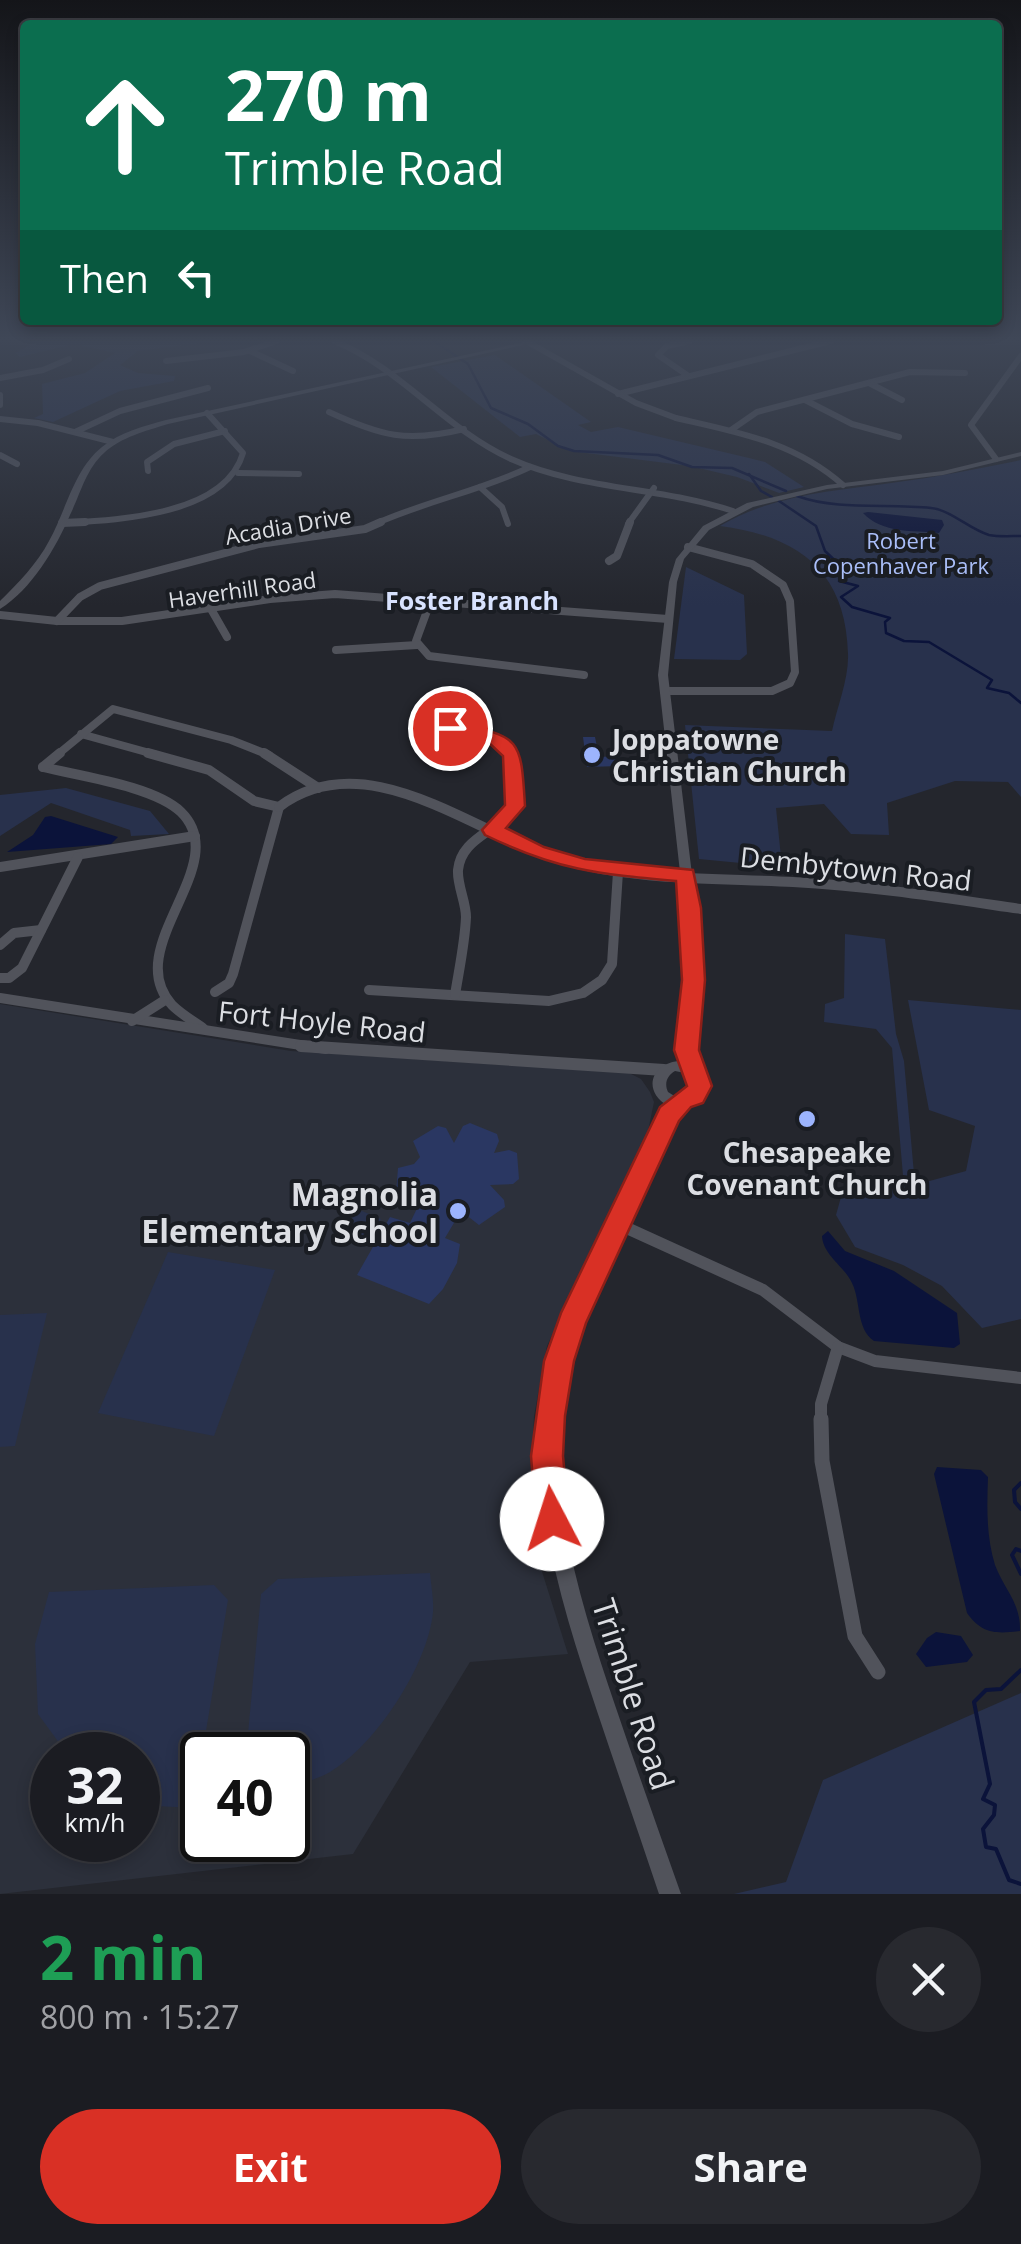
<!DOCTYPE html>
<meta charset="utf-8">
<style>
body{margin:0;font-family:"Open Sans",sans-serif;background:#28292f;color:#f1f3f6;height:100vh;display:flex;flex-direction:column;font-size:38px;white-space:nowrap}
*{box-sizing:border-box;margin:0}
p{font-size:32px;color:#a0a1a5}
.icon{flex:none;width:55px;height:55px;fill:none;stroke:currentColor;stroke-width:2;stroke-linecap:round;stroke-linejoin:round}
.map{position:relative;height:1894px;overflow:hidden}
.details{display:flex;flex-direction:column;background:#1b1c22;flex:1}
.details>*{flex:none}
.banner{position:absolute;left:20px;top:20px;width:982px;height:305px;border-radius:10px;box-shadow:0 5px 15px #0003,0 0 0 2px #393a40;background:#0b6e4f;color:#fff;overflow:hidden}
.speed{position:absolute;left:30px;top:1732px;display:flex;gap:20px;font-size:50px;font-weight:700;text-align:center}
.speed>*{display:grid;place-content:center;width:130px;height:130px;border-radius:50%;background:#1b1c22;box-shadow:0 5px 15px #0003,0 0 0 2px #393a40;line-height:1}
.speed small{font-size:25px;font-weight:400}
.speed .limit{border:5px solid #111;border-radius:15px;background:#fff;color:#111}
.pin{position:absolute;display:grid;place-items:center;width:85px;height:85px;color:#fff;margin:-42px;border:5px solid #fff;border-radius:50%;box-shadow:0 2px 10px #0007}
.me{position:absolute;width:110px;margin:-55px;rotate:355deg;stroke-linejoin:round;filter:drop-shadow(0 0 8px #0008)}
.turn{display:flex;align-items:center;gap:35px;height:210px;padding:0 40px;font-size:45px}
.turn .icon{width:130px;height:130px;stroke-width:2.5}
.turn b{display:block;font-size:70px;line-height:85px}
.then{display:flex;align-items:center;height:95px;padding:0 40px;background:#0003;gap:20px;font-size:38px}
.round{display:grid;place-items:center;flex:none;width:105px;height:105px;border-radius:52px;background:#28292f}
.overview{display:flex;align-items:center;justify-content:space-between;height:170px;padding:0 40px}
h1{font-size:60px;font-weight:700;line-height:75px;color:#1e9e55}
.action{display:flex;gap:20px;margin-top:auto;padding:20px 40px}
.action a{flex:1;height:115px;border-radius:60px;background:#d93025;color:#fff;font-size:40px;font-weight:700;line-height:115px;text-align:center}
.action a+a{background:#28292f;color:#f1f3f6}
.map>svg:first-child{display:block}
.built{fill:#2c303b;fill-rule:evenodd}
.green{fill:#28314c}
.water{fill:#0b133a}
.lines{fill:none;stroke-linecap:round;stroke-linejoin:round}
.stream-far1{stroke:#0b133a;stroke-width:2.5}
.stream{stroke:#0b133a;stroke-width:4}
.building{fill:#2a3762}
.minor-far4{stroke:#51535b;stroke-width:6}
.minor-far3{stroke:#51535b;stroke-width:8}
.minor-far2{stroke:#51535b;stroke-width:10}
.minor-far1{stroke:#51535b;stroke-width:12}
.minor{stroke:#51535b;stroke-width:15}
.tertiary{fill:#51535b;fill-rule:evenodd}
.route{fill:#d93025;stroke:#8d1f18;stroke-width:2.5}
.poi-dot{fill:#9cb4fd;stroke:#1a1d23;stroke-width:4}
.labels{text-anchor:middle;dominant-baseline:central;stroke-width:8;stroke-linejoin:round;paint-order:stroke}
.far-street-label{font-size:22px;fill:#dcdee3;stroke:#1a1d23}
.far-park-label{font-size:22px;fill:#aabef8;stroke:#1a1d23}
.far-neighbourhood-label{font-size:25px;font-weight:bold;fill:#d8e2fe;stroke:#1a1d23}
.poi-label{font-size:28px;font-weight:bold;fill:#dcdee3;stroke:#1a1d23;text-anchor:start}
.street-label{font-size:28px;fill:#dcdee3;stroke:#1a1d23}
.near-poi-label{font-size:32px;font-weight:bold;fill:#dcdee3;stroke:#1a1d23;text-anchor:end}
.near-street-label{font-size:32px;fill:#dcdee3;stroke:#1a1d23}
</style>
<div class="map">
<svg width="1021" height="1894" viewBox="0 0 1021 1894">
<rect width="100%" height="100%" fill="#24262d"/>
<path class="built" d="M0,1004L291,1051L629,1073L641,1079L650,1092L654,1102L648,1131L547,1346L534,1416L530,1495L538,1559L568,1654L470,1662L353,1854L0,1894ZM52,1755H138V1840H52ZM202,1755H288V1840H202Z"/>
<g class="green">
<polygon points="37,341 216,341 138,351 120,365 138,373 175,376 174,381 120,391 53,422 34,418 43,414 42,384 85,373 115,353 74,344 20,357 15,353"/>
<polygon points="495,355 591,422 578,425 591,432 618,427 749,458 765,462 804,487 779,493 737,477 690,466 570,451 536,434 520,437 431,367"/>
<path d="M1021,460V797L1008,782L955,781L887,803L889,835L851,834L824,804L776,808L782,867L699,859L685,725L832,731C837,707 849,678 848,654C846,571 798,536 720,526C772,495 833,491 891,483C935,477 978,469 1021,460Z"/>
<polygon points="686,567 744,595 747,654 740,660 674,659"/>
<polygon points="66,788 150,811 169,834 131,836 130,830 51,803 0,836 0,795"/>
<polygon points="845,934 885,939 896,1034 904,1061 915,1185 966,1171 975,1126 929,1110 908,1000 1021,1010 1021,1319 982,1328 942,1286 903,1265 855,1247 836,1215 841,1197 904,1187 892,1048 876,1029 824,1022 825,1004 844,998"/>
<polygon points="362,1211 381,1219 363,1247 344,1240 342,1235 355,1213"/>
<polygon points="168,1252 275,1270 214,1436 98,1413"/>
<polygon points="47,1313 15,1446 0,1447 0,1315"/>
<path d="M430,1573C431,1586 434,1600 433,1612C428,1665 376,1745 330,1772C317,1779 301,1784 288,1790V1755H246L261,1594L278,1579Z"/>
<polygon points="214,1585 228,1600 193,1808 138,1805 138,1755 68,1755 38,1714 35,1644 49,1592"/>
<polygon points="1021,1693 1021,1894 734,1894 786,1882 823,1780"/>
</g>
<g class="water">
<path d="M868,512L942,520L944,525L939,533C913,530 883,534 863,513Z"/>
<polygon points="51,816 118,837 111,844 7,852 33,835 45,817"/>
<path d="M828,1231L845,1251L894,1271L957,1313L960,1344L954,1348L874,1341C856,1329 861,1301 852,1283C844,1266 823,1255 822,1236Z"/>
<path d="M937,1467L981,1470L988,1477C987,1506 986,1536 995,1565C1004,1589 1021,1603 1020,1631C996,1634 982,1634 967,1613L934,1474Z"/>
<polygon points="936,1632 961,1636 973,1655 967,1662 926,1667 916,1654 927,1638"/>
</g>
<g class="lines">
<g class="stream-far1">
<polyline points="434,341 468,364 491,408 528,424 558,446 574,451 658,455 692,467 732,468 786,491"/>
<polyline points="749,474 761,491 772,497"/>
<path d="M797,496C838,511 889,503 931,508C951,510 969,529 989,535C999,537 1011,536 1021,536"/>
<polyline points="779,501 816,526 825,551 845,570 839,581 858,586 841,597 852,607 890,618 885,622 886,633 904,641 929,642 992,680 987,688 1009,693 1021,703"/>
</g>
<g class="stream">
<polyline points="1021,1483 1014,1490 1015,1502 1021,1509"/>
<polyline points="1021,1551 1016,1549 1012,1555 1021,1574"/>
<polyline points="1021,1670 1001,1689 986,1690 974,1702 990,1784 983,1799 995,1805 994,1815 983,1829 986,1847 996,1849 1009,1880 1021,1884"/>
</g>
</g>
<g class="building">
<polygon points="583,737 595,737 599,757 618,756 620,766 587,767"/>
<polygon points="470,1123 497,1134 499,1141 494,1153 509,1150 517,1153 519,1179 513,1184 490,1185 504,1200 505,1207 479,1225 461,1211 445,1238 460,1244 457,1263 443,1289 429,1304 357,1275 390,1217 410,1223 423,1196 396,1194 398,1168 414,1164 420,1157 413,1141 438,1126 446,1128 454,1143 463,1126"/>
</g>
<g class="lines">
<g class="minor-far4">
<path d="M334,341C401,368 445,429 511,459C580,490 661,487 733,511"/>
<polyline points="526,341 636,403 676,418"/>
<polyline points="250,351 293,371"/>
<polyline points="166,361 244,352 277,341"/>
<polyline points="687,375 658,355 667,346 690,341"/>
<polyline points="0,378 43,370 69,359"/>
<polyline points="869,383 902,400"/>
<polyline points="618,394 831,341"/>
<polyline points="0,395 0,405"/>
<polyline points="805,400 852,424 899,437"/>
<path d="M329,412C381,436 407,443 464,429"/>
<path d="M676,418C737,432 795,442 843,485"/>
<polyline points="0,419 38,423 113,442"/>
<polyline points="731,430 757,412 910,372 965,373"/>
<polyline points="75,432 120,411 208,388"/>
<polyline points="0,455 17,464"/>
<polyline points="996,459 971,425 1021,356"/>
<polyline points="148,471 147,462 174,444 225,431"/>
<polyline points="238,473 299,474"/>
<polyline points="480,487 502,507 508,524"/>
<path d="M62,523C117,520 225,516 243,453L207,413"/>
<path d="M375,524C426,501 480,491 530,467"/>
<polyline points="628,524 654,488"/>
</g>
<g class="minor-far3">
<polyline points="62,523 85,522"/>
<polyline points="609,561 617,556 630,522"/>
<polyline points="431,600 416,641 429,656 584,675"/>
<polyline points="211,609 227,637"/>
<polyline points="0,615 57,621 122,621 270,599 335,594 668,619"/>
<polyline points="57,621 80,597 100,586 259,544 365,529 381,522"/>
<polyline points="336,650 417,645"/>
<polyline points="664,691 772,691 790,683 795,672 790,601 783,585 752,564 688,547"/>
<polyline points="426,724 495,737 512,755"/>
<polyline points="81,734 157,755"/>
<polyline points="57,755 113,709 231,740 269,755"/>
</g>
<g class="minor-far2">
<polyline points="148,753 209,770 254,801 279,807 233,974 229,983 215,992"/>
<polyline points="264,753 318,788"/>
<path d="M43,767C79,776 154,786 181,812C235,865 119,947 172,1005C181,1014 193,1021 203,1028"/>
<polyline points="43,767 60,753"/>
<path d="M279,807C366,741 475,834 558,859C634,881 715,878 793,882C870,886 945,898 1021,909"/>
<polyline points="0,867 195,836"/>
<polyline points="0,945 14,933 41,930"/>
<polyline points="0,978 9,978 22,968 78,857"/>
<polyline points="369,990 549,1001 583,993 602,980 612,964 618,872"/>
<path d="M455,995C459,970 465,942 466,917C466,902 457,885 458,870C463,821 540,836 510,753"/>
<polyline points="0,998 326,1049"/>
<polyline points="132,1021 165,1000"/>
</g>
<g class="minor-far1">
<polyline points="301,1046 664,1070"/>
<polyline points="618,1224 763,1290 838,1347 875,1361 1021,1378"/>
<polyline points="821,1422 821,1404 838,1347"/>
</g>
<polyline class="minor" points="821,1419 822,1461 855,1636 878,1672"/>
<g class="tertiary">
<path d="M529,341H541L168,424C146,431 121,437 104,453C86,469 80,495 70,515C56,548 31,590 0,609V601C18,583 37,564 49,541C66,511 74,469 102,447C120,432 144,426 166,420Z"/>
<path d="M1021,452V456L943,475L827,489L753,507L709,530L684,559L677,582L668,675L696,908L700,980L693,1050L704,1086C697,1108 684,1102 675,1118C671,1124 669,1132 666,1139C661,1153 654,1167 647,1181C624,1228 598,1274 579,1324C532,1453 574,1584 616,1708C637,1770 659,1832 681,1894H659C639,1834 618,1774 598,1714C560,1600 519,1477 552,1357C576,1271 629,1196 662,1114L668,1106C640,1090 653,1060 683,1061L679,1050L688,980L684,908L658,675L669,582L676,559L703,526L747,503L827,485L943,471ZM675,1071L685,1073L690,1082L688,1092L676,1097L668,1092C664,1083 667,1076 675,1071Z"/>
</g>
</g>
<linearGradient id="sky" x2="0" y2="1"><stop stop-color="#141519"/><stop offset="0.56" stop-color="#3f4757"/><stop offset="1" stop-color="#3f4757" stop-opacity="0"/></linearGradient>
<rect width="1021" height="606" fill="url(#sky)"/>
<path class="route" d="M450,722C520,737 521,735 525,806L506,828L544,847L585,859L693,870L701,908L705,980L699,1050L712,1086L703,1103L691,1107L679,1121L586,1323L574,1361L565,1416L563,1456L569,1519L564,1530L552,1535L541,1530L536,1519L531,1456L544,1361L561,1313L660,1107L687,1086L674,1050L682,980L676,881C597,874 557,870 485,835L482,830L505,805L503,756L488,742L444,731L441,728Z"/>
<g class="poi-dot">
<circle cx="592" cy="755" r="10"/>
<circle cx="807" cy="1119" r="10"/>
<circle cx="458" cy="1211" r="10"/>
</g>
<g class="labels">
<g class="far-street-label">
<text transform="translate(288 525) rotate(-10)">Acadia Drive</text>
<text transform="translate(242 589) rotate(-8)">Haverhill Road</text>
</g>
<g class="far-park-label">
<text x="901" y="540">Robert<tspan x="901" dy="25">Copenhaver Park</tspan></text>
</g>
<g class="far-neighbourhood-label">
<text x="472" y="600">Foster Branch</text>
</g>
<g class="poi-label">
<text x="612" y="739">Joppatowne<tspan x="612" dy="32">Christian Church</tspan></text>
<text x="807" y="1152" text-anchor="middle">Chesapeake<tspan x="807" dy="32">Covenant Church</tspan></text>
</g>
<g class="street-label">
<text transform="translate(856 868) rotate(6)">Dembytown Road</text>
<text transform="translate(322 1021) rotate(6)">Fort Hoyle Road</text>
</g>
<g class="near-poi-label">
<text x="438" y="1193">Magnolia<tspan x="438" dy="37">Elementary School</tspan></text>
</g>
<g class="near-street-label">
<text transform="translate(634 1694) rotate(72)">Trimble Road</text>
</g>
</g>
</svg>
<div class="speed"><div>32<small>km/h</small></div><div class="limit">40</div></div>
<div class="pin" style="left:450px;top:728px;background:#d93025"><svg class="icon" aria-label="arrive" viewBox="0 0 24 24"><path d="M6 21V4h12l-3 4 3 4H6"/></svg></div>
<svg class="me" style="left:552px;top:1519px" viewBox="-20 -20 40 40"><circle r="19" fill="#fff"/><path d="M0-13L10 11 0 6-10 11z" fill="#d93025"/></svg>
<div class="banner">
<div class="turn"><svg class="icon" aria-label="ahead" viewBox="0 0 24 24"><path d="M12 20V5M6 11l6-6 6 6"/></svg><div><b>270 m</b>Trimble Road</div></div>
<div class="then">Then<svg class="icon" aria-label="left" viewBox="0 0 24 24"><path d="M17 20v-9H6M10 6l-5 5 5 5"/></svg></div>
</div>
</div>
<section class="details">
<div class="overview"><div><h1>2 min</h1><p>800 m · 15:27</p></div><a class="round"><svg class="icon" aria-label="close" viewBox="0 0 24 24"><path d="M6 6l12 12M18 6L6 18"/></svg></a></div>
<div class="action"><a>Exit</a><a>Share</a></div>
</section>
